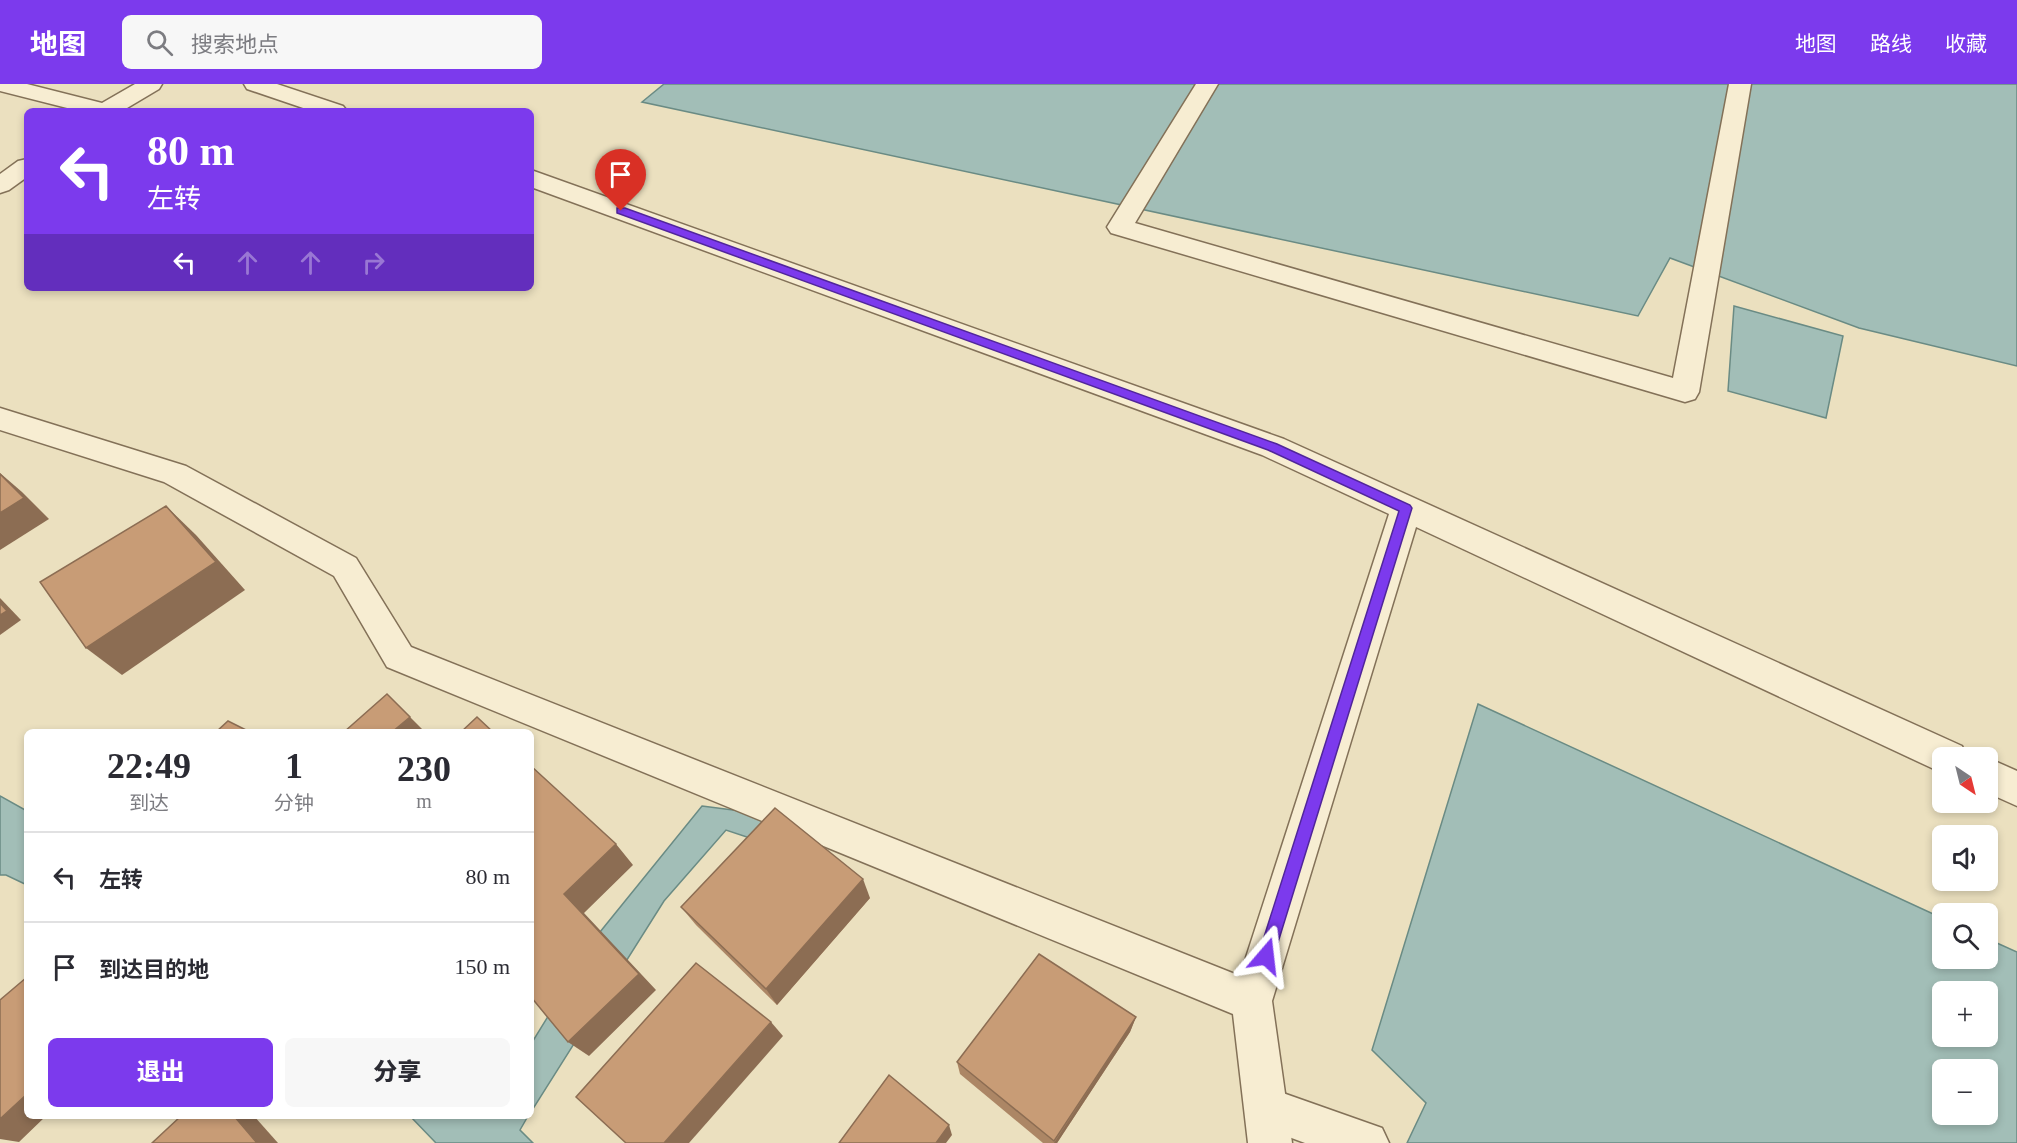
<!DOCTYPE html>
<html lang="zh">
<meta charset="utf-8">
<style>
body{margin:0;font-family:"Times New Roman","Noto Sans SC",serif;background:#f7f7f7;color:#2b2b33;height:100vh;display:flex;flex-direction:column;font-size:22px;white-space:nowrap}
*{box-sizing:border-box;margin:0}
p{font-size:20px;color:#7c7c81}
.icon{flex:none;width:33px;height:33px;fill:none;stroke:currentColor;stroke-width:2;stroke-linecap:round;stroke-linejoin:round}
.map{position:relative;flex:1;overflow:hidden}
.side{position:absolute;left:24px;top:645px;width:510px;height:390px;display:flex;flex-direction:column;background:#fff;border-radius:9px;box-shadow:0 3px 9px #0003}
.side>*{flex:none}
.banner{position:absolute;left:24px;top:24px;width:510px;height:183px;border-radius:9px;box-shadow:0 3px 9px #0003;background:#7c3aed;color:#fff;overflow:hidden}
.needle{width:39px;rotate:145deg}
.tools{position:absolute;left:1932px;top:663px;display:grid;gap:12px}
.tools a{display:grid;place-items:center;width:66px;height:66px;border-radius:9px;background:#fff;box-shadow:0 3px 9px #0003;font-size:30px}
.pin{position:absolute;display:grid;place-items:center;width:51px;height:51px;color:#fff;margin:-62px -26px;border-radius:50% 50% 50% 0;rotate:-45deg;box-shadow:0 0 6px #0007}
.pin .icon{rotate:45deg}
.me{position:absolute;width:66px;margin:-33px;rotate:17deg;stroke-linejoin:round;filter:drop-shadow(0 0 4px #0008)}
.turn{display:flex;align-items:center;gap:21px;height:126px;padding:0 24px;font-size:27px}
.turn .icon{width:78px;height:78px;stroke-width:2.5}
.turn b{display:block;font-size:42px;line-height:51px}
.lanes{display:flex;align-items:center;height:57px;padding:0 24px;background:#0003;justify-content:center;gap:30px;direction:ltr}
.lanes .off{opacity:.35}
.eta{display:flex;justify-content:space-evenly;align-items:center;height:102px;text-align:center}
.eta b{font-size:36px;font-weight:800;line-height:42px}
.primary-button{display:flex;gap:12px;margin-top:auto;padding:12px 24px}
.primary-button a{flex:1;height:69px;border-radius:9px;background:#7c3aed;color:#fff;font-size:24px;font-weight:800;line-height:69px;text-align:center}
.primary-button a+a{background:#f7f7f7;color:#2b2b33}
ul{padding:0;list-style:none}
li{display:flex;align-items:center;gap:18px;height:90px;padding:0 24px;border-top:2px solid #e1e1e2}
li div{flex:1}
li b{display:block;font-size:22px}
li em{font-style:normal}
header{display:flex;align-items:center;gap:36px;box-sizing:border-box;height:84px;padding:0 30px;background:#7c3aed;color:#fff}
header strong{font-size:28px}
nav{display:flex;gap:33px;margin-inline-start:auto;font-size:21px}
.search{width:420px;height:54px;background:#f7f7f7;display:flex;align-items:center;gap:15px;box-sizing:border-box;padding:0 21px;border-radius:9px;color:#7c7c81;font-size:22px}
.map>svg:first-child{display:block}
.water{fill:#a2beb7;stroke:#6a8b84;stroke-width:1.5;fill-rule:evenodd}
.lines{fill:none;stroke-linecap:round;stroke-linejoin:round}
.minor-casing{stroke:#837158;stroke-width:3}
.tertiary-casing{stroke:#837158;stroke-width:3}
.minor{fill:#f7edd2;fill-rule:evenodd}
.tertiary{fill:#f7edd2;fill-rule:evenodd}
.wall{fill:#ac8665}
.shaded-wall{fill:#8c6d53}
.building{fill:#c89c76;stroke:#8c6d53;stroke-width:1.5}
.route{fill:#7c3aed;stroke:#51269a;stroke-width:1.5}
</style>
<header>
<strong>地图</strong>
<div class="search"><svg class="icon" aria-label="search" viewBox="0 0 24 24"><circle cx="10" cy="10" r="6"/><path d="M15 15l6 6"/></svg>搜索地点</div>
<nav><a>地图</a><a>路线</a><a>收藏</a></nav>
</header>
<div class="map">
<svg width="2017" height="1059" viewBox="0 0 2017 1059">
<rect width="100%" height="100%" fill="#ebe0bf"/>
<g class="water">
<polygon points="664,0 2017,0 2017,282 1859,244 1670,174 1638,232 642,18"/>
<polygon points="1734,222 1843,252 1826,334 1728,307"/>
<path d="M1478,620L1942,834V874H1988V855L2017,868V1059H1407L1426,1019L1372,966ZM1942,908H1988V952H1942ZM1942,986H1988V1030H1942Z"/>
<polygon points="0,712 27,727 27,801 6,791 0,791"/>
<polygon points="702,722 771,731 759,757 726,746 664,817 531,1028 531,960 600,848"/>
<polygon points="410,1032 528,1032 520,1046 533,1059 436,1059"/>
</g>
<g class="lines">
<defs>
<polygon id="minor" points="1266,1003 1382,1044 1389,1059 1305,1059 1251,1039 1245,1024 1251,1009"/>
<g id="tertiary">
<polygon points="0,0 27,0 102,19 135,0 162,0 159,5 122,27 79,27 0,7"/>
<polygon points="244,0 277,0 343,22 347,27 312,27 247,5"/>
<polygon points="1196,0 1218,0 1135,139 1673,294 1729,0 1751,0 1699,308 1695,315 1685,318 1111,149 1107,143"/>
<polygon points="27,75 27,93 9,106 0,109 0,90 18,77"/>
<polygon points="531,86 1284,355 1962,662 1967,674 1942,674 1942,688 1936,686 1416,443 1272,917 1292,1059 1248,1059 1233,930 387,583 334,492 164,398 0,346 0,324 186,382 356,474 411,563 1240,892 1389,430 1262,371 531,103"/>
<polygon points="1988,674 2017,687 2017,722 1988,709"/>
</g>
</defs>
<use href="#minor" class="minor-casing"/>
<use href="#tertiary" class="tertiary-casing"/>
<use href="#minor" class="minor"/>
<use href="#tertiary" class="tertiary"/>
</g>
<g class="wall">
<polygon points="870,814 777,921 696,841 681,823"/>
<polygon points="1136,933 1130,948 1057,1059 1043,1059 960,990 957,978"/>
</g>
<g class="shaded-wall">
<polygon points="0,389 22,408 49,435 0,466"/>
<polygon points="166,422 196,451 245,506 122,591 86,564"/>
<polygon points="0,514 21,536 0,551"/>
<polygon points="410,633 425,648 392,648"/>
<polygon points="616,760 633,781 584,829 656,906 589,972 568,958 564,810"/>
<polygon points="863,795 870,814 777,921 766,905"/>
<polygon points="1136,933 1130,948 1057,1059 1054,1059"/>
<polygon points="771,938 783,952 689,1059 664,1059"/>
<polygon points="27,1010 27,1032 46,1032 19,1058 0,1055 0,1035"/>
<polygon points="234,1032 254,1032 278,1059 257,1059"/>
<polygon points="949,1041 952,1051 946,1059 936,1059"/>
</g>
<g class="building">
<polygon points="0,390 24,414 0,429"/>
<polygon points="166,422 216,478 86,564 40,498"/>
<polygon points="0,519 7,527 0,531"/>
<polygon points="387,610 410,633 392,648 344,648"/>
<polygon points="477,633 493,648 461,648"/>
<polygon points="228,637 250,648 216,648"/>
<polygon points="531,682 616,760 564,810 639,890 568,958 531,913"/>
<polygon points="775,724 863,795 766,905 681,823"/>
<polygon points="1039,870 1136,933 1054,1057 957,978"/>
<polygon points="696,879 771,938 664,1059 626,1059 576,1013"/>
<polygon points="27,893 27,1010 0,1035 0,916"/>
<polygon points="889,991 949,1041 936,1059 839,1059"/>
<polygon points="181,1032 234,1032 257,1059 152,1059"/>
</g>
<polygon class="route" points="617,124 625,124 1277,360 1410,421 1412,424 1272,878 1266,880 1261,878 1258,872 1399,427 1268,366 617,129"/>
</svg>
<div class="tools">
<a><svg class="needle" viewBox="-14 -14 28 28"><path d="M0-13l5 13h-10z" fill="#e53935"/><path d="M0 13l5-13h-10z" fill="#7c7c81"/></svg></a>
<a><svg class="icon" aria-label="sound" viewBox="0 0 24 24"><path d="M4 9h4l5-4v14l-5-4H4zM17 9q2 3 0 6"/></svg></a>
<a><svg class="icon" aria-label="search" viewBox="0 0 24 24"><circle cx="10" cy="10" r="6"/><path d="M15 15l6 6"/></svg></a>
<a>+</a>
<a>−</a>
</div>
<div class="pin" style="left:621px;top:127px;background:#d93025"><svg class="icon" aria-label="arrive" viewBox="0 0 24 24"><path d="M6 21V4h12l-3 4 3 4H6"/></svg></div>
<svg class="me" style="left:1266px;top:872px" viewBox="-20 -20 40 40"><path d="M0-17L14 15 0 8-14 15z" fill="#7c3aed" stroke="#fff" stroke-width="4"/></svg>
<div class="banner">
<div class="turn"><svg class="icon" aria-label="left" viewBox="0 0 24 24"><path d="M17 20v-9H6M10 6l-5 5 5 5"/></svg><div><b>80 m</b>左转</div></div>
<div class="lanes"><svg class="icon" aria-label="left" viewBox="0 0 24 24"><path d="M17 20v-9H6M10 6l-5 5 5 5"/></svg><svg class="icon off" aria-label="ahead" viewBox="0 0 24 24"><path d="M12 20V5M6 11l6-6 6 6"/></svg><svg class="icon off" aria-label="ahead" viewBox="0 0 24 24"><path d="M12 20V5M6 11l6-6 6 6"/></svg><svg class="icon off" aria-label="right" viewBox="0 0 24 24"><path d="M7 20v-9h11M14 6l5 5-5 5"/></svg></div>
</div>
<section class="side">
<div class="eta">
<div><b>22:49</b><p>到达</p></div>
<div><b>1</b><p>分钟</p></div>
<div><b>230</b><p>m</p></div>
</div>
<ul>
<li><svg class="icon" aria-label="left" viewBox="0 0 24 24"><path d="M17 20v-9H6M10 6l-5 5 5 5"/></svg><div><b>左转</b></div><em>80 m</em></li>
<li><svg class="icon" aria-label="arrive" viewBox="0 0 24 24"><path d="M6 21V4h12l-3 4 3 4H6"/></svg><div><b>到达目的地</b></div><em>150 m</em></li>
</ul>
<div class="primary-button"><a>退出</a><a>分享</a></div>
</section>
</div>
